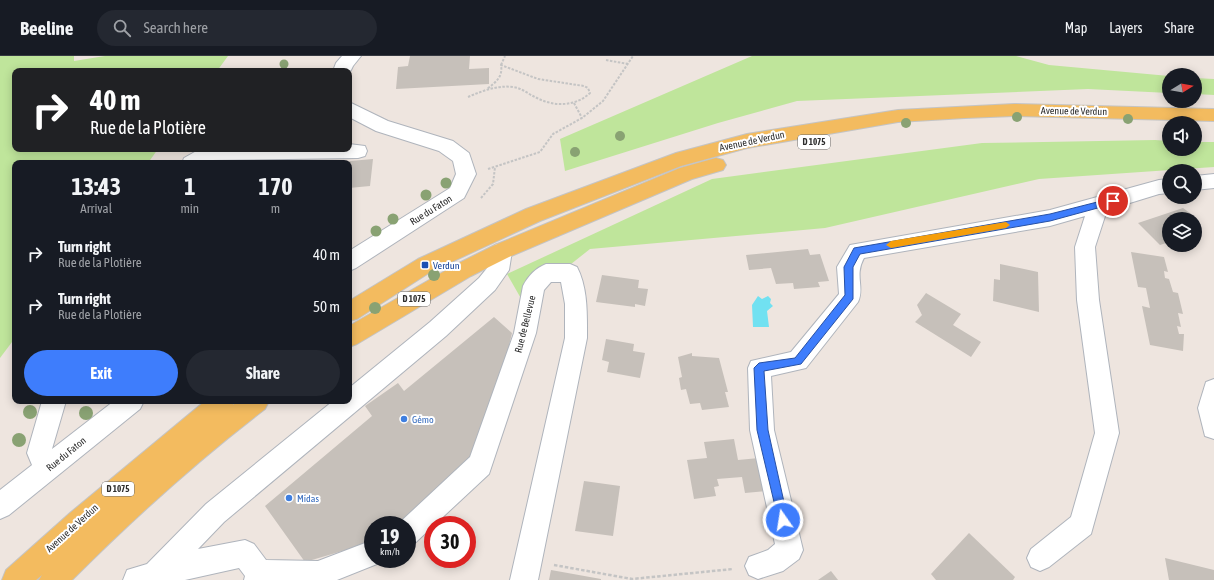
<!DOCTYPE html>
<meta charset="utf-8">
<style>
body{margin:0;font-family:"Asap Condensed",sans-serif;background:#242831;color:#f1f3f6;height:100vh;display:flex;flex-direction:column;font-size:15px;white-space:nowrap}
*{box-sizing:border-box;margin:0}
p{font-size:13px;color:#9ea1a6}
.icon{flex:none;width:22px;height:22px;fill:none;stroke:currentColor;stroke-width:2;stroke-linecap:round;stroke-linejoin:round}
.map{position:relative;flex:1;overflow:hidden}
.details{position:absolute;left:12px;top:104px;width:340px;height:244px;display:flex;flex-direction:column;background:#171b24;border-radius:8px;box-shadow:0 2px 10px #0003}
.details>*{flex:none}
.banner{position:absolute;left:12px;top:12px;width:340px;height:84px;border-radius:8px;box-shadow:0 2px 10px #0003;background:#202124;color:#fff;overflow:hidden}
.needle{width:26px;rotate:79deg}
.fabs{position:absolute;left:1162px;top:12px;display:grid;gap:8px}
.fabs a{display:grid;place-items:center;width:40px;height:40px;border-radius:50%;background:#171b24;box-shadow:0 2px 10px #0003;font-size:20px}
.speed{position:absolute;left:364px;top:460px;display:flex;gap:8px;font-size:20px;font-weight:700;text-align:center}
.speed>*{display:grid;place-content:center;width:52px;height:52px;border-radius:50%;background:#171b24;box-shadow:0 2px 10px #0003;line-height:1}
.speed small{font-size:10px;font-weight:400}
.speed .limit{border:6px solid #d22;background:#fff;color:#111}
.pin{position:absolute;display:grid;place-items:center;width:34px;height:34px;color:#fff;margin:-17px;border:2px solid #fff;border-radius:50%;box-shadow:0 1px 4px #0007}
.me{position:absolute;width:44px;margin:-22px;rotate:347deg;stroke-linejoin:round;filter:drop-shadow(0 0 3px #0008)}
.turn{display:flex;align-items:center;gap:14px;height:84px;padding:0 12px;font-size:18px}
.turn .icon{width:52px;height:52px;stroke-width:2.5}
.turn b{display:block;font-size:28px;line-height:34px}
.eta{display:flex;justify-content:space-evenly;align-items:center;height:68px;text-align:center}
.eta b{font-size:24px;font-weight:700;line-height:28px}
.primary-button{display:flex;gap:8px;margin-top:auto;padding:8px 12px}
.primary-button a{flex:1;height:46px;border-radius:24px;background:#3e7dfc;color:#fff;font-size:16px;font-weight:700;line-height:46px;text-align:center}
.primary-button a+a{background:#242831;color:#f1f3f6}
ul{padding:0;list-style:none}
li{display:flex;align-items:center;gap:12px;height:52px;padding:0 12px}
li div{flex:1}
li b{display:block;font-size:15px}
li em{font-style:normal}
header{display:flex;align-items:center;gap:24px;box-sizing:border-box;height:56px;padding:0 20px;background:#171b24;border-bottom:1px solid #363941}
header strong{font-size:19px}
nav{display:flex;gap:22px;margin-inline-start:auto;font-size:14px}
.search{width:280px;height:36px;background:#242831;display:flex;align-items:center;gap:10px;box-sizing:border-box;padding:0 14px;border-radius:22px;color:#9ea1a6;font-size:15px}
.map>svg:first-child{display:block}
.green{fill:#bfe59b}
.water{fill:#71e1f1}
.building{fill:#c6c0ba}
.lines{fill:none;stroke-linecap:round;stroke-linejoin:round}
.minor-casing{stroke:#afb4bc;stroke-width:2}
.major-casing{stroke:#c4c4c4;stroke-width:2}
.path-far1{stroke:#c4c4c4;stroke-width:2;stroke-dasharray:2.5 1.5;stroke-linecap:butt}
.path{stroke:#c4c4c4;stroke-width:2.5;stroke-dasharray:3.5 2;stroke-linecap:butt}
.minor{fill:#fff;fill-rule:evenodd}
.major{fill:#f3bb5f;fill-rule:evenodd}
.tree{fill:#89a273}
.route{fill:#3e7dfc;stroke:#2851a4}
.slow{fill:#f59e0b}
.transit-dot{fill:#1a4fb4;stroke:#fff;stroke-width:1.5}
.shop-dot{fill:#3f7fe0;stroke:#fff;stroke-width:1.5}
.labels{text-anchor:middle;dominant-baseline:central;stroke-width:4;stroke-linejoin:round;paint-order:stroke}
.shield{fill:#fff;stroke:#6b6b6b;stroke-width:1}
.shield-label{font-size:9px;font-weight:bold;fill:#2c2c2c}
.street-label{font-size:10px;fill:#2c2c2c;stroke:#fff}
.transit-label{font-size:10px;fill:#164399;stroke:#fff;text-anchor:start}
.shop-label{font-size:10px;fill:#366cbe;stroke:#fff;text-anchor:start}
</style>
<header>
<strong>Beeline</strong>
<div class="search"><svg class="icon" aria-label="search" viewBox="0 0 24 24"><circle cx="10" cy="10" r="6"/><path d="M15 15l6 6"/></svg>Search here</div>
<nav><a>Map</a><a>Layers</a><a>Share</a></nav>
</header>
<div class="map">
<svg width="1214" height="524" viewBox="0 0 1214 524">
<rect width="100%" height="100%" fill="#eee5df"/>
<g class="green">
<polygon points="0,0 74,0 74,5 105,0 228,0 217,15 15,15 15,93 158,93 148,107 15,107 15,282 0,302"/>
<polygon points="752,0 1016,0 1049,9 1169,20 1169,37 1088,33 797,45 718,67 565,115 560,83"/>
<polygon points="1195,22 1214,23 1214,39 1195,38"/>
<polygon points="1155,84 1169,85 1169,93 1195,93 1195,86 1214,86 1214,111 1039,123 825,172 590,193 523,246 507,218 712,123 982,87"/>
</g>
<polygon class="water" points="758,240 762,243 768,240 771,243 770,247 773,250 767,255 769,271 753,271 752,249"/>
<g class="building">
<polygon points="410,0 470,0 469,13 489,12 489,28 396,33 398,11 408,10"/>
<polygon points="373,103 370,130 349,132 349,107 327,107"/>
<polygon points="1183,152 1194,160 1194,162 1169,163 1169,186 1160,189 1138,167"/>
<polygon points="808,193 810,199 820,198 829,225 818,226 820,231 794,233 793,227 776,228 771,212 749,214 746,199"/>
<polygon points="1131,196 1164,201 1168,216 1164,215 1165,222 1169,223 1173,236 1178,237 1183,258 1178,257 1181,271 1177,270 1179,278 1184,278 1183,295 1150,289 1142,250 1150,252 1146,232 1138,231"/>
<polygon points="1000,208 1038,216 1039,256 993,245 994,223 1000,224"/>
<polygon points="602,219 639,224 638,232 648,233 645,250 635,248 635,251 596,246"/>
<polygon points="926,237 961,258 953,269 981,286 971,301 915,266 922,259 917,249"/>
<polygon points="494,261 512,277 499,332 466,412 401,469 373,469 373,486 305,506 265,450 372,360 365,350 398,327 404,335"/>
<polygon points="606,283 634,288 633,295 645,297 640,322 607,316 609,306 602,304"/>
<polygon points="692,297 692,300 719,302 728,336 725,336 729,351 702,354 700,347 690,348 686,333 681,334 679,322 682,321 678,301"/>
<polygon points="734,383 738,404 759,402 766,435 745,437 742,421 717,423 719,430 714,431 716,440 694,443 687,404 707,402 704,386"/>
<polygon points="584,425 620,430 613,480 575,475"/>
<polygon points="969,477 1015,521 1013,524 936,524 931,518"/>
<polygon points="1165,502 1214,514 1214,524 1169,524"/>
<polygon points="551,514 601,523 601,524 549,524"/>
<polygon points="831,515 838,524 818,524"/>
</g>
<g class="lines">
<defs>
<g id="minor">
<polygon points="342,0 361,0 353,10 349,18 349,15 333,15 336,7"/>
<polygon points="349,46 388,65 453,85 469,97 476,118 464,142 356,212 349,215 349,195 450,132 456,118 453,105 439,95 376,75 349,61"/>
<polygon points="349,88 365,90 367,95 365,100 358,102 211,104 206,107 182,107 184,102 200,93 349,93"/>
<polygon points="1214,118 1214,132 1195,134 1195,120"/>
<path d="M1169,123V137L1159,138L1107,154L1095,191L1099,244L1119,377L1091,478L1049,511L1040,515L1031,511L1027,502L1031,493L1071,461L1095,377L1077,244L1075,191L1085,160L1050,170L864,202C854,220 865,231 858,246L806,312L771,320L774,374L803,494L799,503L783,515L758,523L749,519L745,510L749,501L768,494L775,488L750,374L748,312L751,305L791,296L839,238L837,211L850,189L1050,154L1159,124Z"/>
<polygon points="502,187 509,189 512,195 509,214 495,234 446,280 224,466 198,493 245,484 254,488 266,504 318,505 373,484 373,503 384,503 382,506 337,524 244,524 245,520 239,512 185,524 123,524 127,514 147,508 206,448 333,345 349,345 349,332 430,266 479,222 488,211 495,189"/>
<path d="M546,208H570L577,211C588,232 587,259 587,282L538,524H510L565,282V248L561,226H551L544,234L536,277L489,418L416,486L407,490V469H397L470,401L514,277L523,230C528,220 536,212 546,208Z"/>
<polygon points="1214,323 1214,383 1205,380 1198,352 1206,326"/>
<polygon points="42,345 66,345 52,393 114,345 144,345 140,353 9,459 0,463 0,434 32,409 27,397"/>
</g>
<g id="major">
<polygon points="1014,48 1214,53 1214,65 1014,60 965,62 898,66 747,92 681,110 540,165 432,215 357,263 349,265 349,245 418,203 526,153 676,97 747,78 898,54"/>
<polygon points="716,102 723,104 726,109 723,114 692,123 509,201 471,220 357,288 349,291 349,270 457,208 495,189 680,112"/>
<path d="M205,345H235L233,349L238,345H269L265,353C197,405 133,463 72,524H39L42,519L36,524H2L6,514L70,457Z"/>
</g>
</defs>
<use href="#minor" class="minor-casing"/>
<use href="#major" class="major-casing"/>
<g class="path-far1">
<polyline points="606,4 628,8"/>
<polyline points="501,9 505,0"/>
<path d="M468,41C482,35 497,29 513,31C522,32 528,38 535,41C553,51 575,51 590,37L588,32L584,30L538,23L501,9C503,21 496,26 487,33"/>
<polyline points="574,47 582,62"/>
<polyline points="488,113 540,96 553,78 582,62 603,45 633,0"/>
<polyline points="481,142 493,128 495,111"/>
</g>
<polyline class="path" points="554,509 632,523 733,513"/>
<use href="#minor" class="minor"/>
<use href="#major" class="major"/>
</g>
<g class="tree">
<circle cx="284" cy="8" r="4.5"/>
<circle cx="1017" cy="61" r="5"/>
<circle cx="1128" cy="63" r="5"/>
<circle cx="906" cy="67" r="5"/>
<circle cx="620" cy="80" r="5"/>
<circle cx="575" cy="96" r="5"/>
<circle cx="446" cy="127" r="5.5"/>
<circle cx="426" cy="139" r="5.5"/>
<circle cx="393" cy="163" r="5.5"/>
<circle cx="376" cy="175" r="5.5"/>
<circle cx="434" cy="219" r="6"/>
<circle cx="375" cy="252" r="6"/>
<circle cx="30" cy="356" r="7"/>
<circle cx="86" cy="357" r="7"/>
<circle cx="19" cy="384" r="7"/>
</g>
<polygon class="route" points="1113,142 1117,145 1116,147 1050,165 860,198 853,211 853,243 801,308 764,315 768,374 788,464 787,467 783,469 779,467 757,374 754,312 759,307 795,302 845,239 844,211 854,192 1050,158"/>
<polygon class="slow" points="1006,166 1010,169 1006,172 891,192 886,189 891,185"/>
<rect class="transit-dot" x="421" y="205" width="8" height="8" rx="2"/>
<g class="shop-dot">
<circle cx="404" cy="363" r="4"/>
<circle cx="289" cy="442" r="4"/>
</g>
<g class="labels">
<g class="shield">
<rect x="798" y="79" width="32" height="14" rx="3"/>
<rect x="398" y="236" width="32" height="14" rx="3"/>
<rect x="102" y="426" width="32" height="14" rx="3"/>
</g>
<g class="shield-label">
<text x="814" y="86">D 1075</text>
<text x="414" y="243">D 1075</text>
<text x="118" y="433">D 1075</text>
</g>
<g class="street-label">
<text transform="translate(1074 55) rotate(1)">Avenue de Verdun</text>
<text transform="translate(752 85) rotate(-12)">Avenue de Verdun</text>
<text transform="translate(431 154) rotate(-32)">Rue du Faton</text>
<text transform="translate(525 268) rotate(-76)">Rue de Bellevue</text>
<text transform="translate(66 398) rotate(-39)">Rue du Faton</text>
<text transform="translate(72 472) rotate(-42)">Avenue de Verdun</text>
</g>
<g class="transit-label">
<text x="433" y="209">Verdun</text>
</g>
<g class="shop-label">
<text x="412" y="363">Gémo</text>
<text x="297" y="442">Midas</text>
</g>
</g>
</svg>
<div class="fabs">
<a><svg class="needle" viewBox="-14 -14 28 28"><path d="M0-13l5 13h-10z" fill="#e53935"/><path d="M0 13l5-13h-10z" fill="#9ea1a6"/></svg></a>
<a><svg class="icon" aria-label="sound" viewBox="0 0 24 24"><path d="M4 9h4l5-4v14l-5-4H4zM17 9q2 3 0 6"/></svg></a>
<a><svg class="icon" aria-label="search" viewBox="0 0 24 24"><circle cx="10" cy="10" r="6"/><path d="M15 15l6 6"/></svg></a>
<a><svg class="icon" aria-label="layers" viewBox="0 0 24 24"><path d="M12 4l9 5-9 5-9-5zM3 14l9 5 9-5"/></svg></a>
</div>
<div class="speed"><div>19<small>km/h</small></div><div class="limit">30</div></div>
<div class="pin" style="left:1113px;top:145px;background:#d93025"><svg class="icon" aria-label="arrive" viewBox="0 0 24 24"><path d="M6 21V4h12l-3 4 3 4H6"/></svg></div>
<svg class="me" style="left:783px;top:464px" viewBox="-20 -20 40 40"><circle r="17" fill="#3e7dfc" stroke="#fff" stroke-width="3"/><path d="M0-11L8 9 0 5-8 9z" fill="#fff"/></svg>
<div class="banner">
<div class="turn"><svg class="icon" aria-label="right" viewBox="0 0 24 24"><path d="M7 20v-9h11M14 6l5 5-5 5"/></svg><div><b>40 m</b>Rue de la Plotière</div></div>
</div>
<section class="details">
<div class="eta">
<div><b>13:43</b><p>Arrival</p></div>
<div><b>1</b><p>min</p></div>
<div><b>170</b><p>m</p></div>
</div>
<ul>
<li><svg class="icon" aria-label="right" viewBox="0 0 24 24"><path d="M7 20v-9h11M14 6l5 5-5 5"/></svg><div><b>Turn right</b><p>Rue de la Plotière</p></div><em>40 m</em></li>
<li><svg class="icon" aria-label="right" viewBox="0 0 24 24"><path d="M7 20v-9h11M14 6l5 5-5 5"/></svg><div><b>Turn right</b><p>Rue de la Plotière</p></div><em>50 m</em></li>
</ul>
<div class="primary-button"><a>Exit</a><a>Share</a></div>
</section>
</div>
